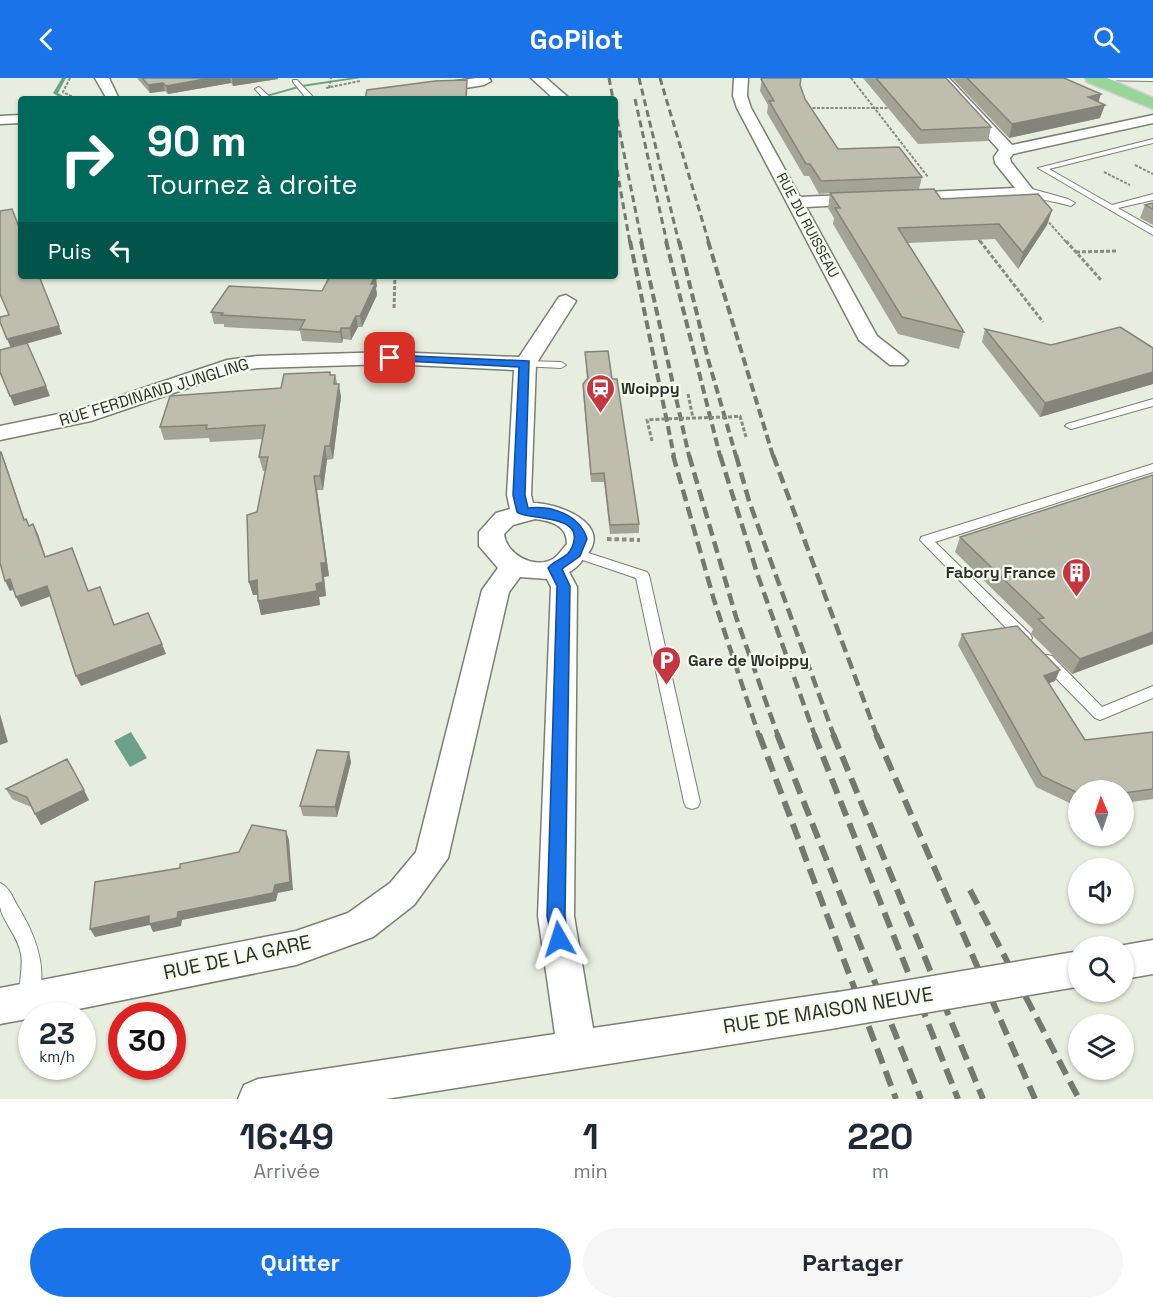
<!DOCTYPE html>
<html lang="fr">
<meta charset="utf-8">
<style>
body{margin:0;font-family:"Space Grotesk",sans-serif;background:#f6f6f7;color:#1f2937;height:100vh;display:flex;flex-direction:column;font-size:22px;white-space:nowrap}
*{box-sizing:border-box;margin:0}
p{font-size:20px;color:#747a83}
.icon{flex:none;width:33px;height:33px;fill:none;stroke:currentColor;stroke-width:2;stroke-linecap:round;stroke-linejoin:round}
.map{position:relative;height:1021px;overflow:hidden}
.sheet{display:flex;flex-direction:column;background:#fff;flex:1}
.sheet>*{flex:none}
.guide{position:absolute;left:18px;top:18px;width:600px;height:183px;border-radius:6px;box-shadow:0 2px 4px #0004;background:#00695c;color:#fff;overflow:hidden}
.needle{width:39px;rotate:358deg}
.fabs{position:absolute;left:1068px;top:702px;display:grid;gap:12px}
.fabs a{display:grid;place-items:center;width:66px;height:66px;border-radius:50%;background:#fff;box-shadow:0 2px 4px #0004;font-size:30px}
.speed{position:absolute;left:18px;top:924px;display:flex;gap:12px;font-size:30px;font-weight:700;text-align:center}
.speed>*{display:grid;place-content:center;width:78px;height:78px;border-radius:50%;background:#fff;box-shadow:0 2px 4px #0004;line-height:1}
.speed small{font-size:15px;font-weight:400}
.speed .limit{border:9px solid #d22;background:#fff;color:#111}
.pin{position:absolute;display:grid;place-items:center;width:51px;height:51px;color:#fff;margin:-26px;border-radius:12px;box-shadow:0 3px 9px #0006}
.me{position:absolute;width:66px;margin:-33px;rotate:354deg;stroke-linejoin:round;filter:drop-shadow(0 0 4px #0008)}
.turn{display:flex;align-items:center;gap:21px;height:126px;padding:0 30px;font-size:27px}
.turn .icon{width:78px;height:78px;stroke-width:2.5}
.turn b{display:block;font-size:42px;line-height:51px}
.then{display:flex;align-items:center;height:57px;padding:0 30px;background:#0003;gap:12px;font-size:22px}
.eta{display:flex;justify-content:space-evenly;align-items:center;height:102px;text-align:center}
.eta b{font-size:36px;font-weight:700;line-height:42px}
.primary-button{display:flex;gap:12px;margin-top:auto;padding:12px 30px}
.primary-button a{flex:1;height:69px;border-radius:36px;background:#1a73e8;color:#fff;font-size:24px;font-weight:700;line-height:69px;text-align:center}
.primary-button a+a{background:#f6f6f7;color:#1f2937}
header{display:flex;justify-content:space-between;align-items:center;height:78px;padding:0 30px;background:#1a73e8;color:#fff;font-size:27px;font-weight:700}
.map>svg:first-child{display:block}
.water{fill:#6ba188}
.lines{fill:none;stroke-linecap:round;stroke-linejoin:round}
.stream{fill:#6ba188;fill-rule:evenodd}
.lane-casing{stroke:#7a7f72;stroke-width:2}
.street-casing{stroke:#7a7f72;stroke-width:3}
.primary-casing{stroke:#d1d1d0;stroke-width:3}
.path-far2{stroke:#878b81;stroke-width:2;stroke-dasharray:3 1.5;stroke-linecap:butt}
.path-far1{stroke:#878b81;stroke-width:3;stroke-dasharray:4 2;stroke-linecap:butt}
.path{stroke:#878b81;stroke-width:4;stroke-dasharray:4.5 3;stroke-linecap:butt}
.lane{fill:#fff;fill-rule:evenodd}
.street{fill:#fff;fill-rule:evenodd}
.primary{fill:#97d698;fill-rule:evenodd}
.rail-far3{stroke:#74786e;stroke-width:3;stroke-dasharray:7 4;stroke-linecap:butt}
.rail-far2{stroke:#74786e;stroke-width:4;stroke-dasharray:9 4.5;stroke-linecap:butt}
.rail-far1{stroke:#74786e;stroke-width:4.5;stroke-dasharray:12 6;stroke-linecap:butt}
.rail{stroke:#74786e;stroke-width:6;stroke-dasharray:16 8;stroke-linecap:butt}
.street-bridge-casing{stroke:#7a7f72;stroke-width:38;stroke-linecap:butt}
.path-bridge{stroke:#878b81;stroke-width:3;stroke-dasharray:4 2;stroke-linecap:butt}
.street-bridge{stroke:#fff;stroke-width:35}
.wall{fill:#a3a396}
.shaded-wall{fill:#85847a}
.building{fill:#bebdae;stroke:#85847a;stroke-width:1.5}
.route{fill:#1a73e8;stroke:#114b97;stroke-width:1.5}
.labels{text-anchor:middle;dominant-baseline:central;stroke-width:4.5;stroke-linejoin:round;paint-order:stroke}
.far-street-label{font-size:14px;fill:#2e302a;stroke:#f6fbed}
.poi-label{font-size:16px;font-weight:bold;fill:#2e302a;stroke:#f6fbed;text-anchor:start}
.street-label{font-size:16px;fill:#2e302a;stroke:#f6fbed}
.near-street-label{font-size:20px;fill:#2e302a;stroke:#f6fbed}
</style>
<header><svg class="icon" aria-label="back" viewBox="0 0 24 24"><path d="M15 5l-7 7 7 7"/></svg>GoPilot<svg class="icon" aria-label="search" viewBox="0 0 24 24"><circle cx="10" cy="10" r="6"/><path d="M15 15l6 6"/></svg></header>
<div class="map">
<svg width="1153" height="1021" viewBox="0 0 1153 1021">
<rect width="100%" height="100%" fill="#e8eedf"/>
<polygon class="water" points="131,654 147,680 130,689 114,663"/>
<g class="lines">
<g class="stream">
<polygon points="62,0 66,0 58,15 68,21 62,21 53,15"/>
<polygon points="349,0 361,0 302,9 259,21 252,21 302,7"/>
</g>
<defs>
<g id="lane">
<polygon points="1090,0 1153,0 1153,3 1093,2"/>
<polygon points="293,2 297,2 315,21 307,21 293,4"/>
<polygon points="259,9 272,21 264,21 255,11"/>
<polygon points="1153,61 1153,65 1049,91 1112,127 1153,116 1153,122 1118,130 1153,150 1153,157 1038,90"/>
<path d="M1025,109L1068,121L1075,125L1071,128C1055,123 1034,122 1021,112Z"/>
<polygon points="525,283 561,284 566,287 561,290 521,288 520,286"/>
<polygon points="1153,321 1153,328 1071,351 1065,348 1067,346"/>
<polygon points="1153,386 1153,394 935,464 1030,556 1032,560 1030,564 1020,564 920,462 921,459"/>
<polygon points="576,471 647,494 649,497 700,724 698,729 692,731 686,729 684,724 636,500 571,478 569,475 571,472"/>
<polygon points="1047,577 1052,578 1102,629 1153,608 1153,620 1105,640 1100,642 1095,640 1042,586 1040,582 1042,578"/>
<path d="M0,805C9,809 12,818 17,827C35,856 50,892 36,926L29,929L22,926C16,912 24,892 21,876C18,858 3,844 0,829C0,822 0,812 0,805Z"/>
</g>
<g id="street">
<polygon points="95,0 109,0 119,21 107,21"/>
<polygon points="476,0 489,0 491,3 484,7 397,21 363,21 370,17"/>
<polygon points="531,0 546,0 570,21 554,21"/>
<polygon points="734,0 748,0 747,18 751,30 800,119 866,116 874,121 866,126 806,129 877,258 904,279 908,283 904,287 890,287 859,262 737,30 733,18"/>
<polygon points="934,0 949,0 1012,67 1153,37 1153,45 1013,76 1010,80 1011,84 1033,112 1022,119 898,124 896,120 898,116 904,115 1015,110 995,85 994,79 999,72"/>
<polygon points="21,37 21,45 0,46 0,38"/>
<path d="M566,217L576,223L536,286L531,417L533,425C558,425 614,446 586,478C581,484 576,491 569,494L577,509L574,838L593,950L837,914L850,919L856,932L850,945L837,950L386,1021H238L244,1007L258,1001L555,956L538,838L551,509L547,501L520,499L509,514L448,780L414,827L373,859L296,887L44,938H32V940L0,946V910L296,853L348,835L390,805L416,774L482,512L498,490L479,468V454L496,435L510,431L507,417L514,292L390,286L257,290L238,293L91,343L0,362V348L78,332L227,282L257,278L390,274L519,279L559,219ZM535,441C551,443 567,447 567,466C563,470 558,478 553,481C534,492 506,476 504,456L513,447Z"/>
<polygon points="1153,862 1153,896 1124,901 1124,868 1119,868"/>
</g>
<polygon id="primary" points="1085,0 1107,0 1153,20 1153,31 1087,4"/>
</defs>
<use href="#lane" class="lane-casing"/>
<use href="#street" class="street-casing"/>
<use href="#primary" class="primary-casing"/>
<g class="path-far2">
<polyline points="70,0 63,14 77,21"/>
<polyline points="851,0 928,99"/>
<polyline points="326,10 360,3"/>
<polyline points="329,10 331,0"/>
<polyline points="808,30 893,30"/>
<polyline points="1135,87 1153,96"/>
<polyline points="1104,94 1130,107"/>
<polyline points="1046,141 1067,165"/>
<polyline points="976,158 981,165"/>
</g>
<g class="path-far1">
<polyline points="980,163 1043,244"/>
<polyline points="1066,163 1102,203"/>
<polyline points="1076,174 1117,173"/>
<polyline points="394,230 395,198"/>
<polyline points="688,316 693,340"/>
<polyline points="728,339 740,338 746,359"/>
<polyline points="652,363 647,342 662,341"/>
</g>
<polyline class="path" points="607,461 640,462"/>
<use href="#lane" class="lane"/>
<use href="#street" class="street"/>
<use href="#primary" class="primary"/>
<g class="rail-far3">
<polyline points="609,0 613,21"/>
<polyline points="639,0 679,165"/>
<polyline points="660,0 709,165"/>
<polyline points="635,21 667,165"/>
<polyline points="615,31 642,165"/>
<polyline points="615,81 630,165"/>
</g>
<g class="rail-far2">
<polyline points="630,163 674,378"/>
<polyline points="641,163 689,378"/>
<polyline points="666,163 720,378"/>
<polyline points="679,163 708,281 736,378"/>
<polyline points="708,163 773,378"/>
</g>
<g class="rail-far1">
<polyline points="673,377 714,522 759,658"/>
<polyline points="689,377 736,539 778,658"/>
<polyline points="720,377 758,498 815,658"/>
<polyline points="736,377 749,423 834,658"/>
<polyline points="773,377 877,658"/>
</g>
<g class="rail">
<polyline points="759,656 896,1021"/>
<polyline points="777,656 921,1021"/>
<polyline points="814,656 958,1021"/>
<polyline points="833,656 983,1021"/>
<polyline points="876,656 1035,1021"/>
<polyline points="970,812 1079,1021"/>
</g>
<defs>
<polyline id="street-bridge" points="837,932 1078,891"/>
</defs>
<use href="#street-bridge" class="street-bridge-casing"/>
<polyline class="path-bridge" points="662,341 728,339"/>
<use href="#street-bridge" class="street-bridge"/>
</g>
<g class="wall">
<polygon points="137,0 278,0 278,1 233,8 231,5 168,16 165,13 150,15"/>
<polygon points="762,0 800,7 805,21 838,71 922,99 919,111 941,121 1052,132 1047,147 1018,191 995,161 908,165 964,254 959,271 898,256 833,146 834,140 828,130 830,115 819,116 809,98 804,98 767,35 768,27 760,13"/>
<polygon points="863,0 946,0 991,49 988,63 918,66"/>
<polygon points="952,0 1064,0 1099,24 1100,40 1009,60"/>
<polygon points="1153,125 1153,147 1140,140 1145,127"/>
<polygon points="377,208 376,210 377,217 362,249 358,249 351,262 343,261 342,265 302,263 300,253 224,249 224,246 214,246 211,234 322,213"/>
<polygon points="985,251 1051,267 1153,270 1153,306 1040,339 982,264"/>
<polygon points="585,274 612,301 639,446 639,455 610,456 604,404 591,404 583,314 583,306 587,301"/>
<polygon points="331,297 335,297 341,319 333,381 327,382 323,412 317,412 329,498 324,499 326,518 319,519 320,527 261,537 257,517 253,517 249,504 257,434 265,393 263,393 259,379 263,361 210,364 209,360 164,362 160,349 281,310"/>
<polygon points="1153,397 1153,566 1072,596 1031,556 1033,551 955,474 960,459"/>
<polygon points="962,556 1055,603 1049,605 1085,662 1153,654 1153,721 1124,725 1124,712 1078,712 1078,729 1036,709 958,567"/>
<polygon points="351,684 337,739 303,738 300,728"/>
<polygon points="6,711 89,722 41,747 31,729 12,721"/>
</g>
<g class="shaded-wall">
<polygon points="210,0 230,0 231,5 168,16 166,8"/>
<polygon points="232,0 278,0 278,1 233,8"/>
<polygon points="163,5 165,13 150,15 148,7"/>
<polygon points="1101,16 1097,28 1105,27 1100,40 1009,60 1012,46 1088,19"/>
<polygon points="1052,132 1047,147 1018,191 1023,175"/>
<polygon points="375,198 376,198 377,208 376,210 377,217 362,249 360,238 371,206"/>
<polygon points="356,238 358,249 351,262 350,250"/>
<polygon points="59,248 62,256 11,270 7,261"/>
<polygon points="341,250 343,261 342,265 340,254"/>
<polygon points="1153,294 1153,306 1040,339 1045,325"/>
<polygon points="339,306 341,319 333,381 330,368"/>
<polygon points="46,308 50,318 14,328 10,318"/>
<polygon points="325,368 327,382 323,412 320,398"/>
<polygon points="1,374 5,384 28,452 24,442"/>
<polygon points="314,398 317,412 329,498 324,499 326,518 319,519 320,527 261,537 258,523 316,506 321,485"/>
<polygon points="33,446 38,456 49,489 45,479"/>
<polygon points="10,501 15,511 10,513 5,503"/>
<polygon points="257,502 260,516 253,517 249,504"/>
<polygon points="47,508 51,518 21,529 16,519"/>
<polygon points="1153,554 1153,566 1072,596 1080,581"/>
<polygon points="162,566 166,576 81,608 76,598"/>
<polygon points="1060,592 1055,603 1039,609 1044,598"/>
<polygon points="0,636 8,664 0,667"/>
<polygon points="349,674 351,684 337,739 335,729"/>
<polygon points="84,712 89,722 41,747 35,736"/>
<polygon points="286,753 289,762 293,812 278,815 276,823 182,842 181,848 153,854 150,847 95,859 90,851 149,838 178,834"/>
</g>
<g class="building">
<polygon points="142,0 210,0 166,8 163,5 148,7"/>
<polygon points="762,0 801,0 800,7 805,21 838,71 899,69 922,99 821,103 810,86 806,86 769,23 774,23 761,1"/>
<polygon points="876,0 946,0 991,49 921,52"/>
<polygon points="967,0 1064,0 1101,16 1088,19 1105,27 1012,46"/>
<polygon points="467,2 466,21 365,21 367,12 435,3"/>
<polygon points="934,111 941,121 1038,116 1052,132 1023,175 999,146 898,150 964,254 902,239 835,130 840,130 830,115"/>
<polygon points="1153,125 1153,131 1145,127"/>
<polygon points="12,131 21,154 21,198 39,198 59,248 7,261 0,244 0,239 9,237 0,216 0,133"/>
<polygon points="330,198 375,198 371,206 375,206 360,238 356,238 350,250 341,250 340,254 300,251 305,242 221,237 223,235 211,234 229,208 322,213"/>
<polygon points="1120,249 1153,270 1153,294 1045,325 985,251 1051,267"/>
<polygon points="27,265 46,308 10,318 0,294 0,272"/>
<polygon points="608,273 612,301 617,301 639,446 610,447 604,395 591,396 583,306 588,300 585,274"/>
<polygon points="330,294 330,297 335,297 334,306 339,306 330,368 325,368 320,398 314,398 326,485 321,485 323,504 316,506 317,513 258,523 257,502 249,504 247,437 257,434 268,379 259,379 265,347 206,351 207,347 160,349 170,318 281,310 284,296"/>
<polygon points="0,374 1,374 24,442 26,441 29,448 33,446 45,479 72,470 88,513 100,509 114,547 148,535 162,566 76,598 47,508 16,519 10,501 5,503 0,485"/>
<polygon points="1153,397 1153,554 1080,581 1038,541 1044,540 960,459"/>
<polygon points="1017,548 1060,592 1044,598 1085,662 1153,654 1153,711 1124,715 1124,712 1078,712 1078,715 1042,698 962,556"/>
<polygon points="317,672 349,674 335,729 300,728"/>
<polygon points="67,681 84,712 35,736 27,719 6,711"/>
<polygon points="252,747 286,753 290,804 275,807 273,815 178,834 177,840 149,846 149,838 90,851 95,804 180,790 180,786 239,774"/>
</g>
<path class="route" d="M390,277L529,283L525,417L528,430C552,427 580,437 587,461L580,478L562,491L570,508L565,838L568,861L565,867L559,870L553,867L547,838L557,508L548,490C554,482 565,481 570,473C592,434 525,443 517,434L513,417L519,289L386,282V278Z"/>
<defs>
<symbol id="station-pin" viewBox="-11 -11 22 30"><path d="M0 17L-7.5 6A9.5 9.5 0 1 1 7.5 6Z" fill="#c63640" stroke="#f6fbed"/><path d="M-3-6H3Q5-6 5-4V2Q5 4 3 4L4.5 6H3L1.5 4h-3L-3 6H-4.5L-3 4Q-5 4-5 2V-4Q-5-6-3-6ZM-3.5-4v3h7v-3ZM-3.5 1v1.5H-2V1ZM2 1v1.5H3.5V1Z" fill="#fff"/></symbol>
<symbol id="building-pin" viewBox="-11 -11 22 30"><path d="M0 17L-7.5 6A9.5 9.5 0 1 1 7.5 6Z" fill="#c63640" stroke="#f6fbed"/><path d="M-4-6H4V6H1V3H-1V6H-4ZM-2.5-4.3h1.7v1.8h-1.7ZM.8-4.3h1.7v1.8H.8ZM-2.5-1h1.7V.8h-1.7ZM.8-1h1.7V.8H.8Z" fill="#fff"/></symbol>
<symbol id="parking-pin" viewBox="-11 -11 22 30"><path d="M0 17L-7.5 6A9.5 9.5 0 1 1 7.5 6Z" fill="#c63640" stroke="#f6fbed"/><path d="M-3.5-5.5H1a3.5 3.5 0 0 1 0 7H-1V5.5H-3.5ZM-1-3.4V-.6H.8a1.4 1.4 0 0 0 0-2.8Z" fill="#fff"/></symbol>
</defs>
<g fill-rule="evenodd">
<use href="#station-pin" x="584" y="294" width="33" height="45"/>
<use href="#building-pin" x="1060" y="478" width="33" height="45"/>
<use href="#parking-pin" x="650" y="566" width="33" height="45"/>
</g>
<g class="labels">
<g class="far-street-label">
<text transform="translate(808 147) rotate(62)">RUE DU RUISSEAU</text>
</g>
<g class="poi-label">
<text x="621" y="310">Woippy</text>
<text x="1056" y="494" text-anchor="end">Fabory France</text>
<text x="688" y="582">Gare de Woippy</text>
</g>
<g class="street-label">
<text transform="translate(154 314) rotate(-17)">RUE FERDINAND JUNGLING</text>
</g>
<g class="near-street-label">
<text transform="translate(237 879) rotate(-12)">RUE DE LA GARE</text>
<text transform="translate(828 932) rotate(-9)">RUE DE MAISON NEUVE</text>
</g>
</g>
</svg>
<div class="fabs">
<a><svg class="needle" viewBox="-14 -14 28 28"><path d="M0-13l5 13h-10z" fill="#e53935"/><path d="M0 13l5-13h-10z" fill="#747a83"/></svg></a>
<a><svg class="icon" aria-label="sound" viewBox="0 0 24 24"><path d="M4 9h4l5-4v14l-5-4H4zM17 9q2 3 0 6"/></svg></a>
<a><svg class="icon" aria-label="search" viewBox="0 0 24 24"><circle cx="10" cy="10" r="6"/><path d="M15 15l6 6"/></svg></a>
<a><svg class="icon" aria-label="layers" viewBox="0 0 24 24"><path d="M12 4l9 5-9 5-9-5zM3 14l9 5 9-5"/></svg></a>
</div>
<div class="speed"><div>23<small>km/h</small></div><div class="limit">30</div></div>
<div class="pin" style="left:390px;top:280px;background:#d93025"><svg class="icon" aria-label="arrive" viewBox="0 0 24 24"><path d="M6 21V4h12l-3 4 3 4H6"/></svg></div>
<svg class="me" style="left:559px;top:861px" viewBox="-20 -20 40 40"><path d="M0-17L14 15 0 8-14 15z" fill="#1a73e8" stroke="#fff" stroke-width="4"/></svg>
<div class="guide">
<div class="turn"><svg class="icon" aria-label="right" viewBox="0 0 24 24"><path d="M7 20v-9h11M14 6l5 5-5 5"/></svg><div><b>90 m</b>Tournez à droite</div></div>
<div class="then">Puis<svg class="icon" aria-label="left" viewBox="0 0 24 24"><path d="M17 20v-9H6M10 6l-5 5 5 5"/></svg></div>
</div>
</div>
<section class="sheet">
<div class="eta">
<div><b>16:49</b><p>Arrivée</p></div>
<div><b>1</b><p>min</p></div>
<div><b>220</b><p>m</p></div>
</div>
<div class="primary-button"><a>Quitter</a><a>Partager</a></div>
</section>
